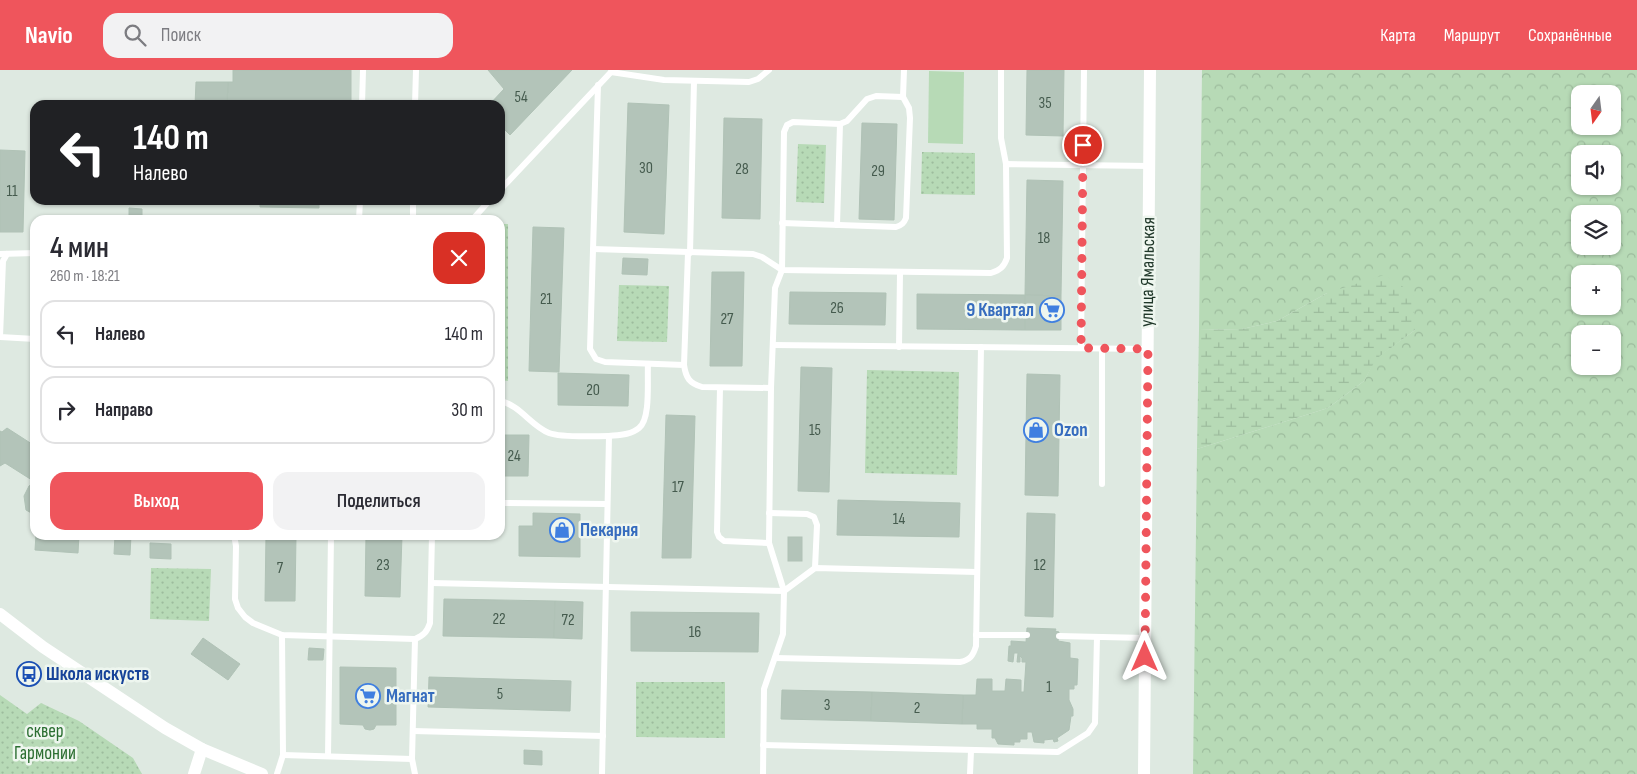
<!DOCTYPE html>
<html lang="ru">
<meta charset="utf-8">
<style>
body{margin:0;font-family:"Sofia Sans Condensed",sans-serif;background:#f2f2f3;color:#2b2b33;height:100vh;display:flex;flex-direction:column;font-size:19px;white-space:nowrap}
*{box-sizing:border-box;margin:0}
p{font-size:16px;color:#7c7c81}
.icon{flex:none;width:28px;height:28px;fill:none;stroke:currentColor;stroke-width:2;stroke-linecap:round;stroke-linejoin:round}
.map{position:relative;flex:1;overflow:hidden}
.panel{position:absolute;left:30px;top:145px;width:475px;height:325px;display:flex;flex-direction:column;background:#fff;border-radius:15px;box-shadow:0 1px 4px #0004}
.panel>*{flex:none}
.top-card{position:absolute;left:30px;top:30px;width:475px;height:105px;border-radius:15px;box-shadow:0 1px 4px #0004;background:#202124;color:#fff;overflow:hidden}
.needle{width:32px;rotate:194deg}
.tools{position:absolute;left:1571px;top:15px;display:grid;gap:10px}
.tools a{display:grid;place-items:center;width:50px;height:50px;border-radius:10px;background:#fff;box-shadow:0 1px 4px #0004;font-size:25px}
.pin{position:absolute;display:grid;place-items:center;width:42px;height:42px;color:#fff;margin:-21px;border:2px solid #fff;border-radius:50%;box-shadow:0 1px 5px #0007}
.me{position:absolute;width:55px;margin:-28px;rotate:0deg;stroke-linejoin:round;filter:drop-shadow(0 0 4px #0008)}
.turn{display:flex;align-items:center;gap:18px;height:105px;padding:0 20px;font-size:22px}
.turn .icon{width:65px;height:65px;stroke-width:2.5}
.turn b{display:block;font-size:35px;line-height:42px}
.round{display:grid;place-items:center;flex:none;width:52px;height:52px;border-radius:15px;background:#f2f2f3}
.head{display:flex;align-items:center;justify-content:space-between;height:85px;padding:0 20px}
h1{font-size:30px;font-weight:600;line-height:38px}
.button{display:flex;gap:10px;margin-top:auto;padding:10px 20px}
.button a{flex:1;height:58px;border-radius:15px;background:#ef555c;color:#fff;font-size:20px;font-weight:600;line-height:58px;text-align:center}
.button a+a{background:#f2f2f3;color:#2b2b33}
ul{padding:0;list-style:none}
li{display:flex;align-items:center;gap:15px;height:68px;margin:0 10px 8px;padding:0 10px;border:2px solid #e1e1e2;border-radius:15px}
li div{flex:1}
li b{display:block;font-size:19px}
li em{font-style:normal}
header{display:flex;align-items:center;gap:30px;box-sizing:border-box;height:70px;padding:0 25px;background:#ef555c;color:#fff}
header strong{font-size:24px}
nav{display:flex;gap:28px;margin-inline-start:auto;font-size:18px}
.search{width:350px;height:45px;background:#f2f2f3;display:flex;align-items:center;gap:12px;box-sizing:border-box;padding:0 18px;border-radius:15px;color:#7c7c81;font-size:19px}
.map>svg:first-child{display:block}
.grass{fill:#b7dab6}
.forest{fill:url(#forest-crowns);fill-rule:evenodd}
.wetland{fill:url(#wetland-marsh)}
.park{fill:url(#park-dots)}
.building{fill:#b3c4b9;stroke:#b0c2b6}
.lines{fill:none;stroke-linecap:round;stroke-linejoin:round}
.lane{stroke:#fff;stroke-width:6}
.street{stroke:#fff;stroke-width:12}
.route{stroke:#ef555c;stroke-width:9;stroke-dasharray:0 16.2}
.labels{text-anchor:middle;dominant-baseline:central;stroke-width:5;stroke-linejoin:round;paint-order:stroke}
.number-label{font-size:16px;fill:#455b4e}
.street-label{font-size:19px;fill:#20382a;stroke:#eef6ef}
.shop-label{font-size:19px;font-weight:bold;fill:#366cbe;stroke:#eef6ef;text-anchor:start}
.transit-label{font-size:19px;font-weight:bold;fill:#164399;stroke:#eef6ef;text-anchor:start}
.park-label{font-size:19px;fill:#2b6e31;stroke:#eef6ef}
</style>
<header>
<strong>Navio</strong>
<div class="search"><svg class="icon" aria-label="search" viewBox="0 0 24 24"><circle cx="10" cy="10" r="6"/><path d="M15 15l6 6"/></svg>Поиск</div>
<nav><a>Карта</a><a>Маршрут</a><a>Сохранённые</a></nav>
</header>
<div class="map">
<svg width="1637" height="704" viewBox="0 0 1637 704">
<defs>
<pattern id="forest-crowns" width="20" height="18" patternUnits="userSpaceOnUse" patternTransform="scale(1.25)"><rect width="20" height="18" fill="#b7dab6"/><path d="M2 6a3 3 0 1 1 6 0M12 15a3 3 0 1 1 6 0" fill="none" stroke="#9dbc9d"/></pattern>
<pattern id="wetland-marsh" width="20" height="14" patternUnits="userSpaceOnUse" patternTransform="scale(1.25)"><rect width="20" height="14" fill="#b7dab6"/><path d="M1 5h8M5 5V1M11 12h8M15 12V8" fill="none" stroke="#9dbc9d"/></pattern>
<pattern id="park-dots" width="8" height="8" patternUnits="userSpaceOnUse" patternTransform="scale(1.25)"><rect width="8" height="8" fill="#b7dab6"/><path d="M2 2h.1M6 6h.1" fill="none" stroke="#9dbc9d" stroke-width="1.8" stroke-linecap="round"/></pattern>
</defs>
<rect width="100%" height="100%" fill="#dee9e1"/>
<polygon class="grass" points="929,1 964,2 963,74 928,73"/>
<path class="forest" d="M1202,0H1637V704H1193L1197,379L1328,338L1364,311L1375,289L1415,260L1327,223L1277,251L1242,259L1199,260ZM1580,24H1612V56H1580ZM1580,84H1612V116H1580ZM1580,144H1612V176H1580ZM1580,204H1612V236H1580ZM1580,264H1612V296H1580Z"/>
<polygon class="wetland" points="1384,205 1413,223 1415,260 1376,289 1364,311 1328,338 1197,379 1199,260 1242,259 1277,251 1327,223"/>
<g class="park">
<polygon points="798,74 826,75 824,133 796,132"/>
<polygon points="922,82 975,83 975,125 921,124"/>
<polygon points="500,154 508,154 508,311 500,310"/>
<polygon points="619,215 669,216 667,272 617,271"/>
<polygon points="867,300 959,302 957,405 865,403"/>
<polygon points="151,498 211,499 209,551 150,549"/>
<polygon points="636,612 725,612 725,668 636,667"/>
<polygon points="0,625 27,644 41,633 79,651 133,688 142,704 0,704"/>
</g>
<g class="building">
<polygon points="233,0 351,0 351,35 227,35 228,12 233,12"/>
<polygon points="488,0 572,0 510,65 500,55 500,35 489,35 504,19"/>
<polygon points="1027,0 1064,0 1063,66 1026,65"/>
<polygon points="196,12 228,12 227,35 195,35"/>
<polygon points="628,33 669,35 664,164 624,162"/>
<polygon points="724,48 762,49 760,149 722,148"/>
<polygon points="862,53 897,54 894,150 859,149"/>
<polygon points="0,80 25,81 23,162 0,162"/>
<polygon points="1027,110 1063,111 1061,226 1025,225"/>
<polygon points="260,130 319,130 319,138 260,137"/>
<polygon points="129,138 142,139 142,150 129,150"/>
<polygon points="533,157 564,158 559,302 529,301"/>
<polygon points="623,188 648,189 647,205 622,204"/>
<polygon points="712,202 744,202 742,296 710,296"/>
<polygon points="790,222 886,223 885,255 789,254"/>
<polygon points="917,224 1025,225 1025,260 917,259"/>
<polygon points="1025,225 1061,226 1061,260 1025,260"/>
<polygon points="801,297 832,298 829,422 798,421"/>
<polygon points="558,303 629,305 628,336 558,335"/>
<polygon points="1027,304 1060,305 1058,426 1025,425"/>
<polygon points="666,345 695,346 691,488 662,488"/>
<polygon points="7,358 35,376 35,445 26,440 24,426 29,416 35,412 5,393 0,396 0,361 2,362"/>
<polygon points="500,365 529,365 528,406 500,406"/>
<polygon points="838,430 960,433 959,467 837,465"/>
<polygon points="533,443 580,444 580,487 519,486 519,456 533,456"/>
<polygon points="1027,443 1055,444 1053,547 1025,546"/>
<polygon points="36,465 79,465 78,483 35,480"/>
<polygon points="115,465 131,465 130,485 114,484"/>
<polygon points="266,465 296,465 295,531 265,531"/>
<polygon points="366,465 402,465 400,527 365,526"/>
<rect x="788" y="467" width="14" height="24"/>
<polygon points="150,473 171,474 171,489 150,488"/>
<polygon points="444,529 555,531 554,568 443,566"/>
<polygon points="555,531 583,532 582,569 554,568"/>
<polygon points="631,542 759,543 758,582 631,581"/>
<polygon points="1027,558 1056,559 1055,561 1059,562 1058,571 1070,573 1070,588 1078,589 1077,615 1074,615 1074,619 1069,619 1069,630 1073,639 1073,646 1071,646 1069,660 1057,668 1058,671 1054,672 1053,669 1044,670 1044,673 1034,672 1032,662 1027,662 1027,669 1020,669 1020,672 1014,672 1014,675 998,674 995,668 992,668 992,659 977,659 977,654 962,654 963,625 976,625 977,609 992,609 992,621 1005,621 1006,609 1021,610 1021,622 1024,622 1026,592 1022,592 1022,588 1020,586 1020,592 1017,592 1018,583 1014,583 1013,592 1008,591 1009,576 1011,576 1011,571 1026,572"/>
<polygon points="203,568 240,594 228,610 191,584"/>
<polygon points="309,578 324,579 323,590 308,590"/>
<polygon points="22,594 40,608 36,613 18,600"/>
<polygon points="340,597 396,598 396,655 376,655 374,659 370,660 365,659 363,655 340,654"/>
<polygon points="429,607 571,611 570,641 428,637"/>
<polygon points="782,620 872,622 871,651 781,649"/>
<polygon points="872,622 963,625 962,654 871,651"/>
<polygon points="524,680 542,681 542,695 524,694"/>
</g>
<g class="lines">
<g class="lane">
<polyline points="1001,0 1001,68 1006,94"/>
<polyline points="611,2 664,10 749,12 758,9 769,0"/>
<path d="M598,15L590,279L596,289L605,292L684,295C686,308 689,313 702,317L771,318"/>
<polyline points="362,35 363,0"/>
<polyline points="415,35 416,0"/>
<polyline points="500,120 613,0"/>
<polyline points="359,150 360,130"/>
<polyline points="413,150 413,130"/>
<polyline points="472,150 490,130"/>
<path d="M782,153L896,157C902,155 904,153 906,148L910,48L909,38L903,27L904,0"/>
<polyline points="837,155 840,54"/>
<path d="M593,179L753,184L762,187L782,200L991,203C1000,200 1004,197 1007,188L1006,94L1150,96"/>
<polyline points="690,183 694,11"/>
<polyline points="0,184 35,183"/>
<polyline points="7,184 3,191 0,267 35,269"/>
<polyline points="773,275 1148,279"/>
<polyline points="899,277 900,203"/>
<polyline points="1081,278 1084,0"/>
<polyline points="684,295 688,183"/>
<polyline points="720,318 717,462 719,467 724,471 769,473"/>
<path d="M500,331C520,335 531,356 549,363C562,368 594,366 609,366"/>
<polyline points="1102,414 1102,278"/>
<polyline points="500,433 607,434"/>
<polyline points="769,443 807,444 814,447 817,455 815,498"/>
<polyline points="234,465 236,476 235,529 238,538 245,547 253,553 282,565 415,569"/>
<polyline points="431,513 784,521 815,498 977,502"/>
<polyline points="976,565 1027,565"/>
<polyline points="1059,566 1145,568"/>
<path d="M775,588L960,592C970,590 973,586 976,576L981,277"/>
<polyline points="413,661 603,666"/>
<polyline points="763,675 1058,682 1088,663 1095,653 1097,567"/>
<polyline points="283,685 412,689"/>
<polyline points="328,686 331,465"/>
<polyline points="277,704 283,685 282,565"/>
<path d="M415,704L412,689L415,569C424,565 427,562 430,553L432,465"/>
<path d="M602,704L609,366C618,365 631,365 639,358C651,349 647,310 648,294"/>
<polyline points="763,704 764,619 783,564 784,521 769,473 771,318 775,218 782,200 784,62 787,55 793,52 840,54 847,51 867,29 876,26 903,27"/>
<polyline points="970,704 971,681"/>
</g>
<g class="street">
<polyline points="0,544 43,577 165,658 202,679 262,704"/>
<polyline points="194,704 202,679"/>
<polyline points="1144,704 1150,0"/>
</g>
</g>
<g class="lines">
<polyline class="route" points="1083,75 1081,278 1148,279 1145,587"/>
</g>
<defs>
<symbol id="supermarket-ring" viewBox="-11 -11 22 22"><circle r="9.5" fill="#eef6ef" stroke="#3f7fe0" stroke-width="1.5"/><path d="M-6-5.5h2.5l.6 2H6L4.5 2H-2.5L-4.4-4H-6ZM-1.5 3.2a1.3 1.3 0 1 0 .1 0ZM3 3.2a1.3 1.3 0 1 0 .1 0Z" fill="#3f7fe0"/></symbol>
<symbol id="shop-ring" viewBox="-11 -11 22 22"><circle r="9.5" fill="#eef6ef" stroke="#3f7fe0" stroke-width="1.5"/><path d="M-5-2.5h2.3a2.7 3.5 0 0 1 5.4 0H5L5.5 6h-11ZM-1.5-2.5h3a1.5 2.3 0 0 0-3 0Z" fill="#3f7fe0"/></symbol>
<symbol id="bus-ring" viewBox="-11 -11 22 22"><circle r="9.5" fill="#eef6ef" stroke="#1a4fb4" stroke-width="1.5"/><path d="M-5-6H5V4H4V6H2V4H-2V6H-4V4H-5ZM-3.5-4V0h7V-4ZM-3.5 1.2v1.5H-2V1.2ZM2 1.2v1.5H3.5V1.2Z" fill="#1a4fb4"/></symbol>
</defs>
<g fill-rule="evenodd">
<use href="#supermarket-ring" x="1038" y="226" width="28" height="28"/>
<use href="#shop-ring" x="1022" y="346" width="28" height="28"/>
<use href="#shop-ring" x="548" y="446" width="28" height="28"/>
<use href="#bus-ring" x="15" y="590" width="28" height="28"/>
<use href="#supermarket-ring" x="354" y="612" width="28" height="28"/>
</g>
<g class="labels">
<g class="number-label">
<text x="521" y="27">54</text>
<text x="1045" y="33">35</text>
<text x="646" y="98">30</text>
<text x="742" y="99">28</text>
<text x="878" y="101">29</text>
<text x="12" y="121">11</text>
<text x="1044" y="168">18</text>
<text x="546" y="229">21</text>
<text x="837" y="238">26</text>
<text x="727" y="249">27</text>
<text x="593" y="320">20</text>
<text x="815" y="360">15</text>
<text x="514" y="386">24</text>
<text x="678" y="417">17</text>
<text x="899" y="449">14</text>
<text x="383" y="495">23</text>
<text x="1040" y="495">12</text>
<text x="280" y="498">7</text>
<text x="499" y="549">22</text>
<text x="568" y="550">72</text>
<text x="695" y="562">16</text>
<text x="1049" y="617">1</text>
<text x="500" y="624">5</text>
<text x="827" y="635">3</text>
<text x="917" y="638">2</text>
</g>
<g class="street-label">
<text transform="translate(1148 202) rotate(-89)">улица Ямальская</text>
</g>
<g class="shop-label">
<text x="1034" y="240" text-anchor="end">9 Квартал</text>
<text x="1054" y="360">Ozon</text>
<text x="580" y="460">Пекарня</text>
<text x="386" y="626">Магнат</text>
</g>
<g class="transit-label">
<text x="46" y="604">Школа искуств</text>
</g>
<g class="park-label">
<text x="45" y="661">сквер<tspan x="45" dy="22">Гармонии</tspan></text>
</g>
</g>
</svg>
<div class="tools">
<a><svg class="needle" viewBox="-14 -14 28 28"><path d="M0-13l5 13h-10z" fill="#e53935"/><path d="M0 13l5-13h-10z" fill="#7c7c81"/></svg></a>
<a><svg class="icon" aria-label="sound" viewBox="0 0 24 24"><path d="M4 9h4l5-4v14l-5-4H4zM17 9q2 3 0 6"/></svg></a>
<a><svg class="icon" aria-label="layers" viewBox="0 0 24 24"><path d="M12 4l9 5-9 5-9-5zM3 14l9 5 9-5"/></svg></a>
<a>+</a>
<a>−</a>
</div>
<div class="pin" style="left:1083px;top:75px;background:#d93025"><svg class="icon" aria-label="arrive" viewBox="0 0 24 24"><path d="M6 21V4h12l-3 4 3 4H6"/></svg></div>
<svg class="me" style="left:1145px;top:587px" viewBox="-20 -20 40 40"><path d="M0-17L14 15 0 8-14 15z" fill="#ef555c" stroke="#fff" stroke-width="4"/></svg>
<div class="top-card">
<div class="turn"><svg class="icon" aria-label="left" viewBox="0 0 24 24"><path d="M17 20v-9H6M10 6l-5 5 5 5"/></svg><div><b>140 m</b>Налево</div></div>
</div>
<section class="panel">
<div class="head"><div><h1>4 мин</h1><p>260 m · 18:21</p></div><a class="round" style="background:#d93025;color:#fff"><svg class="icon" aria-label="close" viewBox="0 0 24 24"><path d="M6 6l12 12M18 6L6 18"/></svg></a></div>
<ul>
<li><svg class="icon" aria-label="left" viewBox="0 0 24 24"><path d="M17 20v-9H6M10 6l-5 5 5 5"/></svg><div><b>Налево</b></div><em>140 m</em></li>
<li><svg class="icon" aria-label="right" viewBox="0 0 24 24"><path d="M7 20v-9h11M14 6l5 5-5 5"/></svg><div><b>Направо</b></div><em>30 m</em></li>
</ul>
<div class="button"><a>Выход</a><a>Поделиться</a></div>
</section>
</div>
